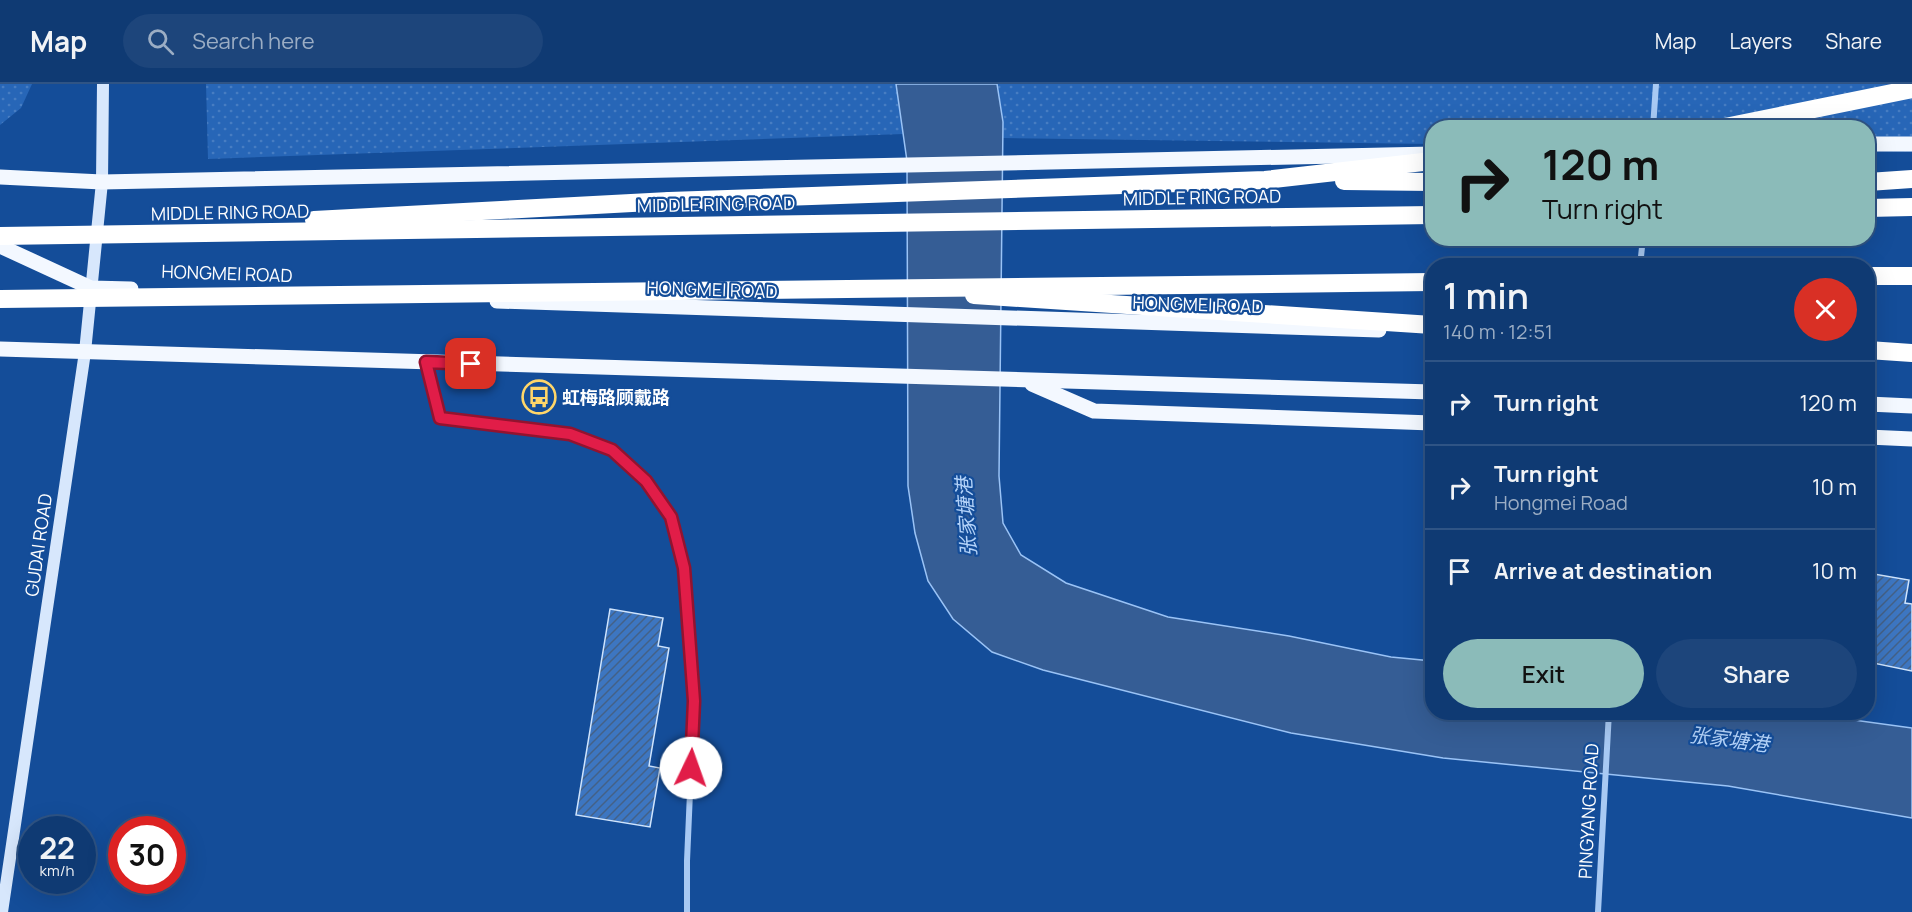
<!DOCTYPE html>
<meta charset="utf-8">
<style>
body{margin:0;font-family:Manrope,"Noto Sans SC",sans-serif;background:#1d457b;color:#f1f3f6;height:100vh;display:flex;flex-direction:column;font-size:22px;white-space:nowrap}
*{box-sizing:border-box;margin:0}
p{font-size:20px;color:#9badc4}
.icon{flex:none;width:33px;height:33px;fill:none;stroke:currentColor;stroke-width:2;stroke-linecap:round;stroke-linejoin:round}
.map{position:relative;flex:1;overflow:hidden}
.panel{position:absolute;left:1425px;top:174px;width:450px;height:462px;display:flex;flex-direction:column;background:#0f3a73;border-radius:24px;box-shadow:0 6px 24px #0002,0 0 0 2px #2f5485}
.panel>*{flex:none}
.banner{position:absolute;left:1425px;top:36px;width:450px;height:126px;border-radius:24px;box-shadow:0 6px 24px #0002,0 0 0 2px #2f5485;background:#8bbbb9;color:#111;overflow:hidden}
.speed{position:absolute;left:18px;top:732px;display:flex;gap:12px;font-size:30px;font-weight:700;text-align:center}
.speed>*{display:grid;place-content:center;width:78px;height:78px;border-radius:50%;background:#0f3a73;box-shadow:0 6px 24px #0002,0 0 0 2px #2f5485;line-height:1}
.speed small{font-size:15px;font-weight:400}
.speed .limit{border:9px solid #d22;background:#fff;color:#111}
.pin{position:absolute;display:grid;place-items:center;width:51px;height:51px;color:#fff;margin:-26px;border-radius:12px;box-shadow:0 3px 9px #0006}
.me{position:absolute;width:66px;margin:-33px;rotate:3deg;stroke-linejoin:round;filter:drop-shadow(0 0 4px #0008)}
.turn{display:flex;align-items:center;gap:21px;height:126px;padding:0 18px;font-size:27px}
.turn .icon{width:78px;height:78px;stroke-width:2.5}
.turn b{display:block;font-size:42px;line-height:51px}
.round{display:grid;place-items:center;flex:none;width:63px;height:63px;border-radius:32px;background:#1d457b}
.summary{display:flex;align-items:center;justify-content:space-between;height:102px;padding:0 18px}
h1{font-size:36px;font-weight:600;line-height:45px}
.cta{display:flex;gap:12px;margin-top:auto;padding:12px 18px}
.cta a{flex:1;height:69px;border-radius:36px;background:#8bbbb9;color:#111;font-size:24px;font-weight:600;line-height:69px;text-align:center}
.cta a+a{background:#1d457b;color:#f1f3f6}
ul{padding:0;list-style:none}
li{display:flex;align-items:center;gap:18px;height:84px;padding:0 18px;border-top:2px solid #2f5485}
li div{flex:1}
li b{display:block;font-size:22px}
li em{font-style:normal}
header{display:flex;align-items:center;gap:36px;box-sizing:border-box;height:84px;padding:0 30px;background:#0f3a73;border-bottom:2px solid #2f5485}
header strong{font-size:28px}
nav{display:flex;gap:33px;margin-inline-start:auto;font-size:21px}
.search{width:420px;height:54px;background:#1d457b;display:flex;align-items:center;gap:15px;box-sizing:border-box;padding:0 21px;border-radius:33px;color:#9badc4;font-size:22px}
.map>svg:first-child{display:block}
.park{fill:url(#park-dots)}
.water{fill:#355d95;stroke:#9ac3f6;stroke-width:1.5}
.building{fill:url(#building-hatch);stroke:#cfe4fd;stroke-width:1.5}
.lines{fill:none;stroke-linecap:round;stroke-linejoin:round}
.street{stroke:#a8c9f3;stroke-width:6}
.secondary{stroke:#d7e7fc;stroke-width:12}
.primary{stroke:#f3f8ff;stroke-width:15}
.highway{stroke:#fff;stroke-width:18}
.highway-bridge{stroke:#fff;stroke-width:18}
.route-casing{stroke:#92132f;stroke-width:15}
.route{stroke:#e11d48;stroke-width:10}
.labels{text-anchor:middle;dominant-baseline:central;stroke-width:4.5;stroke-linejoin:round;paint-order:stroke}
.street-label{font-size:18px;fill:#fff;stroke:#144d99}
.poi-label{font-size:18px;font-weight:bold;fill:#fff;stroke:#144d99;text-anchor:start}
.water-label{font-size:20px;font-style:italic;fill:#b4d3f9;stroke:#144d99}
</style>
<header>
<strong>Map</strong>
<div class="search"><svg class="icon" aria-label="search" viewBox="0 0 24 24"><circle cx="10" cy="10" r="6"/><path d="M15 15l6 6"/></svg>Search here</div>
<nav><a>Map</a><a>Layers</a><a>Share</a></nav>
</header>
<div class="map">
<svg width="1912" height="828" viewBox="0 0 1912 828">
<defs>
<pattern id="park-dots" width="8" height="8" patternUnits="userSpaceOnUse" patternTransform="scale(1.5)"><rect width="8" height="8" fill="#2766b7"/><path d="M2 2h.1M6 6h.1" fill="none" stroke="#477dc2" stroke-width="1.8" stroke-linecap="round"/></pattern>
<pattern id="building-hatch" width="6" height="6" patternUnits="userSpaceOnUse" patternTransform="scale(1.5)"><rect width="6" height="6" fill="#3d76c1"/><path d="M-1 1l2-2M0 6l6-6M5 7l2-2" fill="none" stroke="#446186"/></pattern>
</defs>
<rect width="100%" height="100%" fill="#144d99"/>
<g class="park">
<polygon points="0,0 32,0 21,24 0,41"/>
<polygon points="206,0 896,0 903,50 208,75"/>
<polygon points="995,0 1912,0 1912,68 1868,67 1868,44 1432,44 1432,60 1003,54"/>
</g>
<polygon class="water" points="896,0 997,0 1003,38 999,392 1003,439 1021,471 1066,499 1168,533 1289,552 1391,573 1432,577 1432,628 1795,628 1912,644 1912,734 1728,702 1443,674 1291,649 1043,586 992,568 953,535 928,497 915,449 908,402 907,77"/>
<g class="building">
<polygon points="1868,489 1909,496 1905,519 1912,520 1912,587 1868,578"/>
<polygon points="610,525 663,534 658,562 669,564 649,682 660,684 650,743 576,731"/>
</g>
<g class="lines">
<g class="street">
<polyline points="1653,44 1656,0"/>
<polyline points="1640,182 1643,154"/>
<polyline points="427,280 440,334 570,350 612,365 646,397 671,433 684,484 694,617 687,777 687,828"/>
<polyline points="1598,828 1609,628"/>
</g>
<polyline class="secondary" points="2,828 85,268 102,98 103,0"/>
<g class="primary">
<polyline points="1868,60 1912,60"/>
<polyline points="0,93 102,98 1432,70"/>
<polyline points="0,162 91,204 131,205"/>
<polyline points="497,217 1379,246"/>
<polyline points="0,265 1432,308"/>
<polyline points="1032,300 1094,327 1432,339"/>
<polyline points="1868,320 1912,322"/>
<polyline points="1868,353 1912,355"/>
</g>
<g class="highway">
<polyline points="1720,44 1912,5"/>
<polyline points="1344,97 1432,98"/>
<polyline points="1868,98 1912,95"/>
<polyline points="669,117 1265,96 1432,77"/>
<polyline points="1868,124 1912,123"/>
<polyline points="1868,192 1912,192"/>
<polyline points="974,211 1432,241"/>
<polyline points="1868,266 1912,269"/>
</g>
<g class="highway-bridge">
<polyline points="314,136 669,117"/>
<polyline points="0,152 1432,131"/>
<polyline points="0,215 1432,198"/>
</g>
</g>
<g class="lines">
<defs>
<polyline id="route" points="471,280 426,278 440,334 570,350 612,366 646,397 671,433 684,484 694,617 691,684"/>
</defs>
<use href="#route" class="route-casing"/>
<use href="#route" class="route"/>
</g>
<defs>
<symbol id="bus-ring" viewBox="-11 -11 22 22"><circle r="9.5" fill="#144d99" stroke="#ffd669" stroke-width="1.5"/><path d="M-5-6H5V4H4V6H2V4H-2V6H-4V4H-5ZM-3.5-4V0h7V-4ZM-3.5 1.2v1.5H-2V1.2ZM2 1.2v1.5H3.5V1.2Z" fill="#ffd669"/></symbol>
</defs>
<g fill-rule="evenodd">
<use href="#bus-ring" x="520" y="294" width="38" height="38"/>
</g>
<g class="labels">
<g class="street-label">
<text transform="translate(1202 113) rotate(-1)">MIDDLE RING ROAD</text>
<text transform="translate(716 120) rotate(-1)">MIDDLE RING ROAD</text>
<text transform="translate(230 128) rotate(-1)">MIDDLE RING ROAD</text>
<text transform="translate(227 189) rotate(2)">HONGMEI ROAD</text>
<text transform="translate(712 205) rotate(2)">HONGMEI ROAD</text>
<text transform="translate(1198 220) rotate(2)">HONGMEI ROAD</text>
<text transform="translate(38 461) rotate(-82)">GUDAI ROAD</text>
<text transform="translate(1588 727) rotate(-87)">PINGYANG ROAD</text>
</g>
<g class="poi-label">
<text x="562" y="313">虹梅路顾戴路</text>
</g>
<g class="water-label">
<text transform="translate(966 433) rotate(-94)">张家塘港</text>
<text transform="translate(1729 655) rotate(7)">张家塘港</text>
</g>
</g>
</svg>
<div class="speed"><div>22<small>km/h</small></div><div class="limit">30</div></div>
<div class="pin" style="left:471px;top:280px;background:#d93025"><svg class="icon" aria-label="arrive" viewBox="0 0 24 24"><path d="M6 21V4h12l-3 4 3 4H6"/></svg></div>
<svg class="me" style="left:691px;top:684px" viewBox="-20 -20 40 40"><circle r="19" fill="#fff"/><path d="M0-13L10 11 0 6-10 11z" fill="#e11d48"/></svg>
<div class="banner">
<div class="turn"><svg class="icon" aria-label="right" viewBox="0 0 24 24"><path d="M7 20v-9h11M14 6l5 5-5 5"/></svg><div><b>120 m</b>Turn right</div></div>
</div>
<section class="panel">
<div class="summary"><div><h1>1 min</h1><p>140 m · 12:51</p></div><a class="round" style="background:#d93025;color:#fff"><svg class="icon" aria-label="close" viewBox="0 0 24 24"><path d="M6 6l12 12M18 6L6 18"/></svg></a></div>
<ul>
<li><svg class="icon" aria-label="right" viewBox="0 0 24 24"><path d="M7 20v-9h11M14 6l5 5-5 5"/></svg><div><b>Turn right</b></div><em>120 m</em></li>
<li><svg class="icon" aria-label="right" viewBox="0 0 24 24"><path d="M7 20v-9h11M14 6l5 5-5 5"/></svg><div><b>Turn right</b><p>Hongmei Road</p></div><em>10 m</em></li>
<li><svg class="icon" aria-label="arrive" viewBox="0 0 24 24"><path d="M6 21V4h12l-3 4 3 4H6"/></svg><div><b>Arrive at destination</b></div><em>10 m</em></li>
</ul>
<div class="cta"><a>Exit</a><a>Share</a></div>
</section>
</div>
